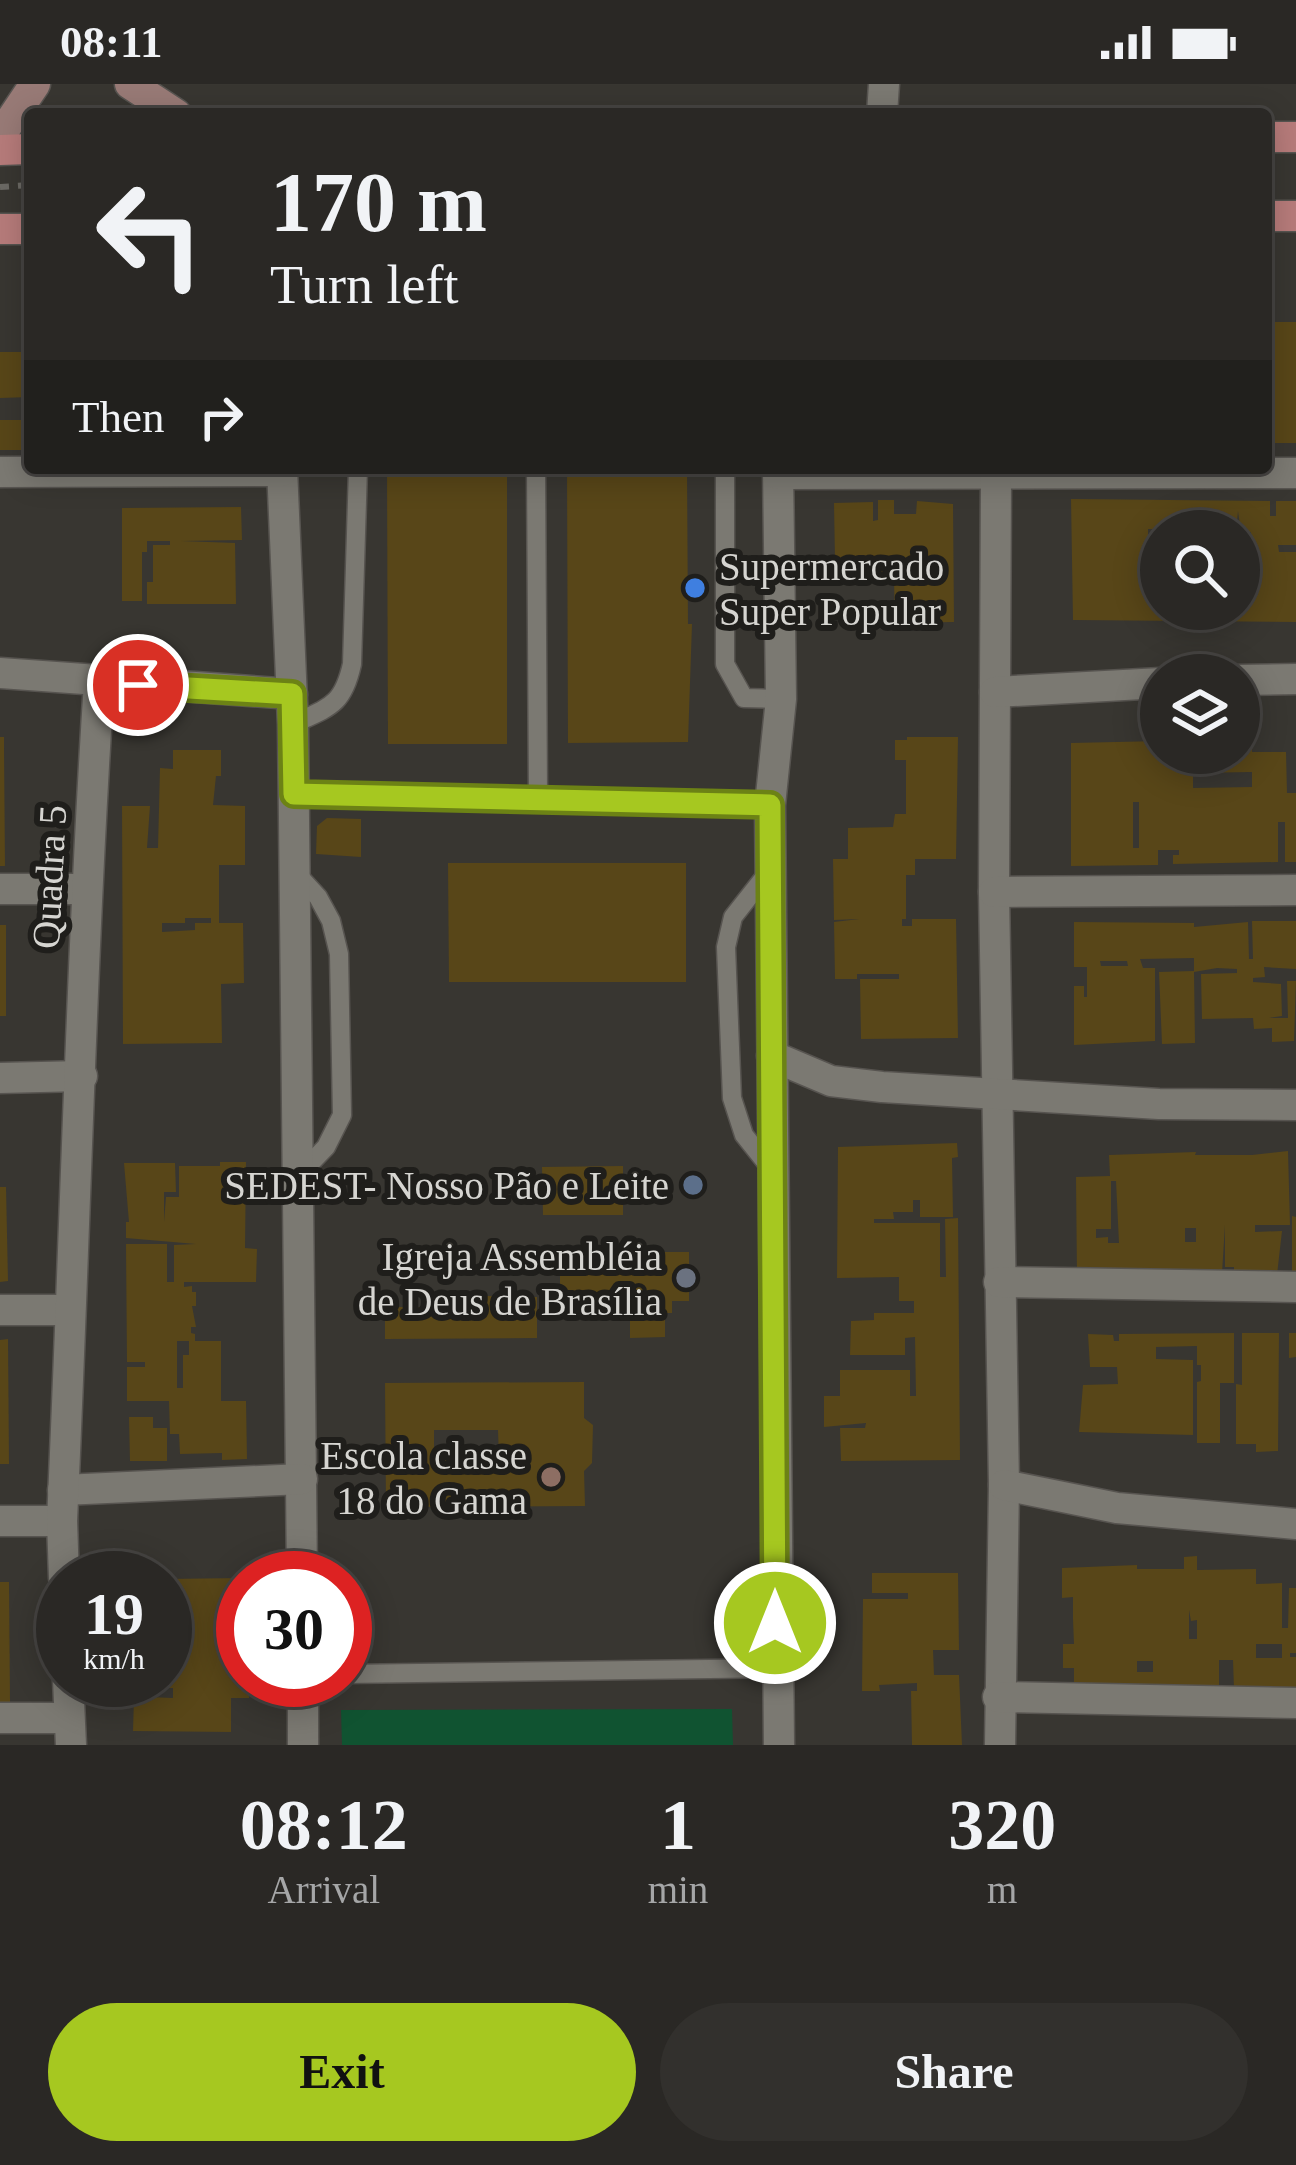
<!DOCTYPE html>
<meta charset="utf-8">
<style>
body{margin:0;font-family:"Times New Roman",serif;background:#32302d;color:#f1f3f6;height:100vh;display:flex;flex-direction:column;font-size:45px;white-space:nowrap}
*{box-sizing:border-box;margin:0}
p{font-size:39px;color:#a5a6a7}
.icon{flex:none;width:66px;height:66px;fill:none;stroke:currentColor;stroke-width:2;stroke-linecap:round;stroke-linejoin:round}
.map{position:relative;height:1661px;overflow:hidden}
.sheet{display:flex;flex-direction:column;background:#2a2825;flex:1}
.sheet>*{flex:none}
.guide{position:absolute;left:24px;top:24px;width:1248px;height:366px;border-radius:12px;box-shadow:0 6px 30px #0003,0 0 0 3px #464442;background:#2a2825;color:#f1f3f6;overflow:hidden}
.fabs{position:absolute;left:1140px;top:426px;display:grid;gap:24px}
.fabs a{display:grid;place-items:center;width:120px;height:120px;border-radius:50%;background:#2a2825;box-shadow:0 6px 30px #0003,0 0 0 3px #464442;font-size:60px}
.speed{position:absolute;left:36px;top:1467px;display:flex;gap:24px;font-size:60px;font-weight:700;text-align:center}
.speed>*{display:grid;place-content:center;width:156px;height:156px;border-radius:50%;background:#2a2825;box-shadow:0 6px 30px #0003,0 0 0 3px #464442;line-height:1}
.speed small{font-size:30px;font-weight:400}
.speed .limit{border:18px solid #d22;background:#fff;color:#111}
.pin{position:absolute;display:grid;place-items:center;width:102px;height:102px;color:#fff;margin:-51px;border:6px solid #fff;border-radius:50%;box-shadow:0 3px 12px #0007}
.me{position:absolute;width:132px;margin:-66px;rotate:0deg;stroke-linejoin:round;filter:drop-shadow(0 0 9px #0008)}
.turn{display:flex;align-items:center;gap:42px;height:252px;padding:0 48px;font-size:54px}
.turn .icon{width:156px;height:156px;stroke-width:2.5}
.turn b{display:block;font-size:84px;line-height:102px}
.then{display:flex;align-items:center;height:114px;padding:0 48px;background:#0003;gap:24px;font-size:45px}
.eta{display:flex;justify-content:space-evenly;align-items:center;height:204px;text-align:center}
.eta b{font-size:72px;font-weight:600;line-height:84px}
.button{display:flex;gap:24px;margin-top:auto;padding:24px 48px}
.button a{flex:1;height:138px;border-radius:72px;background:#a6c820;color:#111;font-size:48px;font-weight:600;line-height:138px;text-align:center}
.button a+a{background:#32302d;color:#f1f3f6}
.status{display:flex;justify-content:space-between;align-items:center;height:84px;padding:0 60px;background:#2a2825;direction:ltr}
.status svg{height:33px;fill:currentColor}
.map>svg:first-child{display:block}
.green{fill:#105331}
.building{fill:#584618;fill-rule:evenodd}
.lines{fill:none;stroke-linecap:round;stroke-linejoin:round}
.lane-casing{stroke:#575450;stroke-width:21}
.street-casing{stroke:#575450;stroke-width:33}
.secondary-casing{stroke:#575450;stroke-width:33}
.primary-casing{stroke:#575450;stroke-width:33}
.path{stroke:#6b6964;stroke-width:6;stroke-dasharray:9 9;stroke-linecap:butt}
.lane{stroke:#7b7972;stroke-width:18}
.street{stroke:#7b7972;stroke-width:30}
.secondary{stroke:#987a76;stroke-width:30}
.primary{stroke:#b67b7a;stroke-width:30}
.route-casing{stroke:#6c8215;stroke-width:30}
.route{stroke:#a6c820;stroke-width:21}
.shop-dot{fill:#3f7fe0;stroke:#1f1e1b;stroke-width:4.5}
.service-dot{fill:#5c6f8a;stroke:#1f1e1b;stroke-width:4.5}
.worship-dot{fill:#6b7280;stroke:#1f1e1b;stroke-width:4.5}
.education-dot{fill:#8d6e63;stroke:#1f1e1b;stroke-width:4.5}
.labels{text-anchor:middle;dominant-baseline:central;stroke-width:12;stroke-linejoin:round;paint-order:stroke}
.poi-label{font-size:39px;fill:#d6d5d1;stroke:#1f1e1b;text-anchor:end}
.street-label{font-size:39px;fill:#d6d5d1;stroke:#1f1e1b}
</style>
<div class="status"><b>08:11</b><svg viewBox="0 0 49 12"><path d="M0 12V9h3v3zM5 12V6h3v6zM10 12V3h3v9zM15 12V0h3v12zM26 1h20v11H26zM47 4h2v5h-2z"/></svg></div>
<div class="map">
<svg width="1296" height="1661" viewBox="0 0 1296 1661">
<rect width="100%" height="100%" fill="#383631"/>
<polygon class="green" points="732,1625 733,1661 342,1661 341,1626"/>
<g class="building">
<rect x="1266" y="238" width="30" height="121"/>
<polygon points="0,268 30,268 30,313 0,314"/>
<rect x="0" y="336" width="30" height="30"/>
<polygon points="387,384 507,384 507,660 388,660"/>
<polygon points="567,384 687,384 688,540 692,540 688,658 568,659"/>
<path d="M1071,415L1270,417V432H1276V417H1296V461H1278L1279,468H1296V538L1073,536ZM1238,427L1241,448H1251V468H1257L1258,511L1250,510L1249,459H1239V525H1161V466L1148,465V445L1236,447Z"/>
<polygon points="878,416 894,416 894,430 916,430 917,417 953,420 954,538 895,539 894,496 864,497 864,476 835,476 834,419 873,418 873,437 878,436"/>
<polygon points="241,423 242,456 181,457 235,459 236,520 147,520 147,498 153,498 153,461 170,461 170,457 147,457 147,468 142,468 142,517 122,517 122,424"/>
<polygon points="0,653 4,653 4,664 5,782 0,782"/>
<polygon points="907,653 958,653 956,775 915,775 915,791 906,791 906,835 902,835 902,842 912,842 912,835 956,835 958,954 861,955 860,895 899,895 899,890 857,890 857,895 835,895 834,838 859,835 834,836 833,775 848,775 848,744 893,743 895,730 906,730 906,676 895,676 895,656 907,656"/>
<path d="M1161,657V669H1239V660H1252V668H1286L1287,709H1296V778H1285V738H1278V778L1173,780V771H1179V766H1158V781L1071,782V659ZM1252,688V703L1193,704V689ZM1133,718H1139V764H1133Z"/>
<path d="M173,666H221V692H216L213,721L245,722V781H219V839H243L244,899L221,900L222,959L123,960L122,722H150L147,764H158L160,684L173,685ZM185,834H211V839H195V846L162,848V839H185Z"/>
<polygon points="327,734 361,735 361,773 316,770 317,742"/>
<polygon points="448,779 686,779 686,898 449,898"/>
<path d="M1252,837H1296V885L1264,883L1265,893L1253,894V898L1281,900L1282,932L1269,934H1288L1287,897H1296L1294,957L1272,958V944L1254,945L1253,934L1202,935L1201,890L1237,889V885L1217,884L1194,888L1195,959L1162,960L1159,888L1194,887V874L1140,875L1143,884H1155V957L1074,961V902H1084V913H1087V883H1074V838L1194,839V843L1248,838L1249,875H1253ZM1100,877H1127L1128,882H1101Z"/>
<rect x="0" y="841" width="6" height="91"/>
<polygon points="957,1059 958,1073 952,1074 953,1133 920,1133 920,1116 913,1116 913,1128 893,1128 894,1135 874,1135 874,1139 940,1139 940,1193 946,1193 945,1135 958,1134 960,1376 841,1377 840,1344 865,1344 866,1339 824,1343 824,1312 840,1312 840,1286 910,1286 910,1312 916,1312 915,1253 905,1254 905,1271 850,1271 851,1237 874,1236 874,1229 914,1229 914,1217 899,1217 899,1193 837,1194 838,1063"/>
<path d="M1288,1067L1290,1141H1255V1148L1282,1147L1277,1191L1234,1190V1183H1225V1141L1222,1189L1077,1192L1076,1093L1110,1092L1109,1071L1196,1068L1195,1071H1252ZM1111,1097H1116L1119,1159H1108V1153L1096,1154V1145H1111ZM1185,1144H1196V1158H1185Z"/>
<path d="M220,1078H246L245,1164L257,1165L256,1198H184V1203L192,1202V1208H196V1222H192L196,1243H191V1249L195,1250V1257H221V1317H246L247,1375L222,1376V1369L180,1370L179,1350H170L169,1317H127V1283H145V1278H127L126,1160H167V1198H174V1161L196,1160L126,1154V1138H129L124,1079H175L176,1108H164V1138L166,1113H179V1082H220ZM177,1257H189V1271H183V1304H177Z"/>
<polygon points="623,1082 623,1131 543,1131 542,1083"/>
<polygon points="0,1103 6,1103 8,1197 0,1198"/>
<polygon points="1292,1132 1296,1133 1296,1189 1292,1189"/>
<polygon points="560,1168 689,1168 689,1217 672,1217 672,1229 665,1229 665,1253 630,1254 630,1229 595,1230 595,1218 560,1217"/>
<polygon points="487,1212 537,1213 537,1254 385,1255 385,1223 487,1223"/>
<polygon points="1234,1249 1234,1299 1220,1299 1220,1359 1197,1359 1197,1298 1201,1297 1201,1281 1197,1281 1197,1262 1156,1263 1156,1275 1193,1276 1193,1351 1079,1348 1083,1301 1118,1300 1117,1283 1090,1283 1088,1250 1113,1251 1114,1257 1119,1257 1119,1250"/>
<polygon points="1242,1249 1279,1249 1278,1367 1256,1368 1256,1360 1236,1360 1236,1300 1242,1301"/>
<polygon points="1289,1249 1296,1249 1296,1273 1289,1274"/>
<polygon points="8,1255 9,1380 0,1380 0,1256"/>
<path d="M584,1298V1334L593,1341L592,1379L584,1387L585,1422L386,1423L385,1299ZM434,1346H498L499,1373L434,1375Z"/>
<polygon points="129,1333 153,1333 153,1344 167,1344 167,1377 130,1377"/>
<path d="M1197,1472V1486L1256,1485V1500L1282,1499V1544H1288L1289,1504H1296V1569H1290V1573H1296V1604L1234,1605L1233,1576H1219V1605L1074,1607V1584H1063V1560H1074L1073,1535V1513L1062,1514V1484L1137,1481V1485H1184V1473ZM1189,1526L1191,1537L1197,1536V1555H1189ZM1256,1560H1282V1574H1256ZM1137,1577H1153V1588H1137Z"/>
<polygon points="872,1489 958,1489 959,1566 933,1566 934,1591 959,1591 962,1661 912,1661 911,1607 917,1607 917,1599 879,1601 880,1607 862,1607 863,1515 908,1515 908,1509 872,1509"/>
<path d="M243,1494V1596H249V1614H231V1648L133,1647L134,1614L127,1613L126,1596H165V1495ZM148,1604H173V1614L147,1613Z"/>
<polygon points="0,1498 9,1498 10,1618 0,1618"/>
</g>
<g class="lines">
<defs>
<g id="lane">
<polyline points="536,384 538,714"/>
<polyline points="725,384 725,580 744,614 781,615"/>
<path d="M293,640C330,623 343,621 352,580L358,384"/>
<polyline points="294,710 770,721"/>
<polyline points="770,786 733,833 726,863 732,1014 744,1051 772,1086"/>
<polyline points="296,789 318,813 331,837 339,870 342,1031 326,1063 298,1092"/>
<polyline points="345,1590 776,1584"/>
</g>
<g id="street">
<polyline points="882,30 884,0"/>
<polyline points="282,384 293,640 302,1494"/>
<polyline points="778,384 781,615 770,721 779,1661"/>
<polyline points="0,388 282,387"/>
<polyline points="778,390 1296,389"/>
<polyline points="996,392 994,808 1004,1401 1000,1661"/>
<polyline points="0,589 292,610"/>
<polyline points="1239,596 1296,595"/>
<polyline points="995,608 1161,599"/>
<polyline points="0,805 86,805"/>
<polyline points="994,808 1296,806"/>
<polyline points="772,972 831,997 882,1003 1159,1020 1296,1021"/>
<polyline points="0,994 82,992"/>
<polyline points="999,1198 1296,1203"/>
<polyline points="0,1226 70,1226"/>
<polyline points="1004,1401 1117,1424 1296,1440"/>
<polyline points="63,1406 302,1395"/>
<polyline points="0,1437 62,1437"/>
<path d="M64,1494L62,1437C75,1157 81,877 99,598"/>
<polyline points="68,1596 71,1661"/>
<polyline points="998,1613 1296,1619"/>
<polyline points="0,1634 69,1634"/>
<polyline points="303,1661 303,1596"/>
</g>
<g id="secondary">
<polyline points="130,0 176,30"/>
<polyline points="0,52 35,0"/>
</g>
<g id="primary">
<polyline points="1266,53 1296,53"/>
<polyline points="0,66 30,65"/>
<polyline points="1266,132 1296,132"/>
<polyline points="0,145 30,145"/>
</g>
</defs>
<use href="#lane" class="lane-casing"/>
<use href="#street" class="street-casing"/>
<use href="#secondary" class="secondary-casing"/>
<use href="#primary" class="primary-casing"/>
<polyline class="path" points="0,103 30,101"/>
<use href="#lane" class="lane"/>
<use href="#street" class="street"/>
<use href="#secondary" class="secondary"/>
<use href="#primary" class="primary"/>
</g>
<g class="lines">
<defs>
<polyline id="route" points="138,601 292,610 294,710 770,721 775,1539"/>
</defs>
<use href="#route" class="route-casing"/>
<use href="#route" class="route"/>
</g>
<circle class="shop-dot" cx="695" cy="504" r="12"/>
<circle class="service-dot" cx="693" cy="1101" r="12"/>
<circle class="worship-dot" cx="686" cy="1194" r="12"/>
<circle class="education-dot" cx="551" cy="1393" r="12"/>
<g class="labels">
<g class="poi-label">
<text x="719" y="482" text-anchor="start">Supermercado<tspan x="719" dy="45">Super Popular</tspan></text>
<text x="669" y="1101">SEDEST- Nosso Pão e Leite</text>
<text x="662" y="1172">Igreja Assembléia<tspan x="662" dy="45">de Deus de Brasília</tspan></text>
<text x="527" y="1371">Escola classe<tspan x="527" dy="45">18 do Gama</tspan></text>
</g>
<g class="street-label">
<text transform="translate(49 793) rotate(-87)">Quadra 5</text>
</g>
</g>
</svg>
<div class="fabs">
<a><svg class="icon" aria-label="search" viewBox="0 0 24 24"><circle cx="10" cy="10" r="6"/><path d="M15 15l6 6"/></svg></a>
<a><svg class="icon" aria-label="layers" viewBox="0 0 24 24"><path d="M12 4l9 5-9 5-9-5zM3 14l9 5 9-5"/></svg></a>
</div>
<div class="speed"><div>19<small>km/h</small></div><div class="limit">30</div></div>
<div class="pin" style="left:138px;top:601px;background:#d93025"><svg class="icon" aria-label="arrive" viewBox="0 0 24 24"><path d="M6 21V4h12l-3 4 3 4H6"/></svg></div>
<svg class="me" style="left:775px;top:1539px" viewBox="-20 -20 40 40"><circle r="17" fill="#a6c820" stroke="#fff" stroke-width="3"/><path d="M0-11L8 9 0 5-8 9z" fill="#fff"/></svg>
<div class="guide">
<div class="turn"><svg class="icon" aria-label="left" viewBox="0 0 24 24"><path d="M17 20v-9H6M10 6l-5 5 5 5"/></svg><div><b>170 m</b>Turn left</div></div>
<div class="then">Then<svg class="icon" aria-label="right" viewBox="0 0 24 24"><path d="M7 20v-9h11M14 6l5 5-5 5"/></svg></div>
</div>
</div>
<section class="sheet">
<div class="eta">
<div><b>08:12</b><p>Arrival</p></div>
<div><b>1</b><p>min</p></div>
<div><b>320</b><p>m</p></div>
</div>
<div class="button"><a>Exit</a><a>Share</a></div>
</section>
